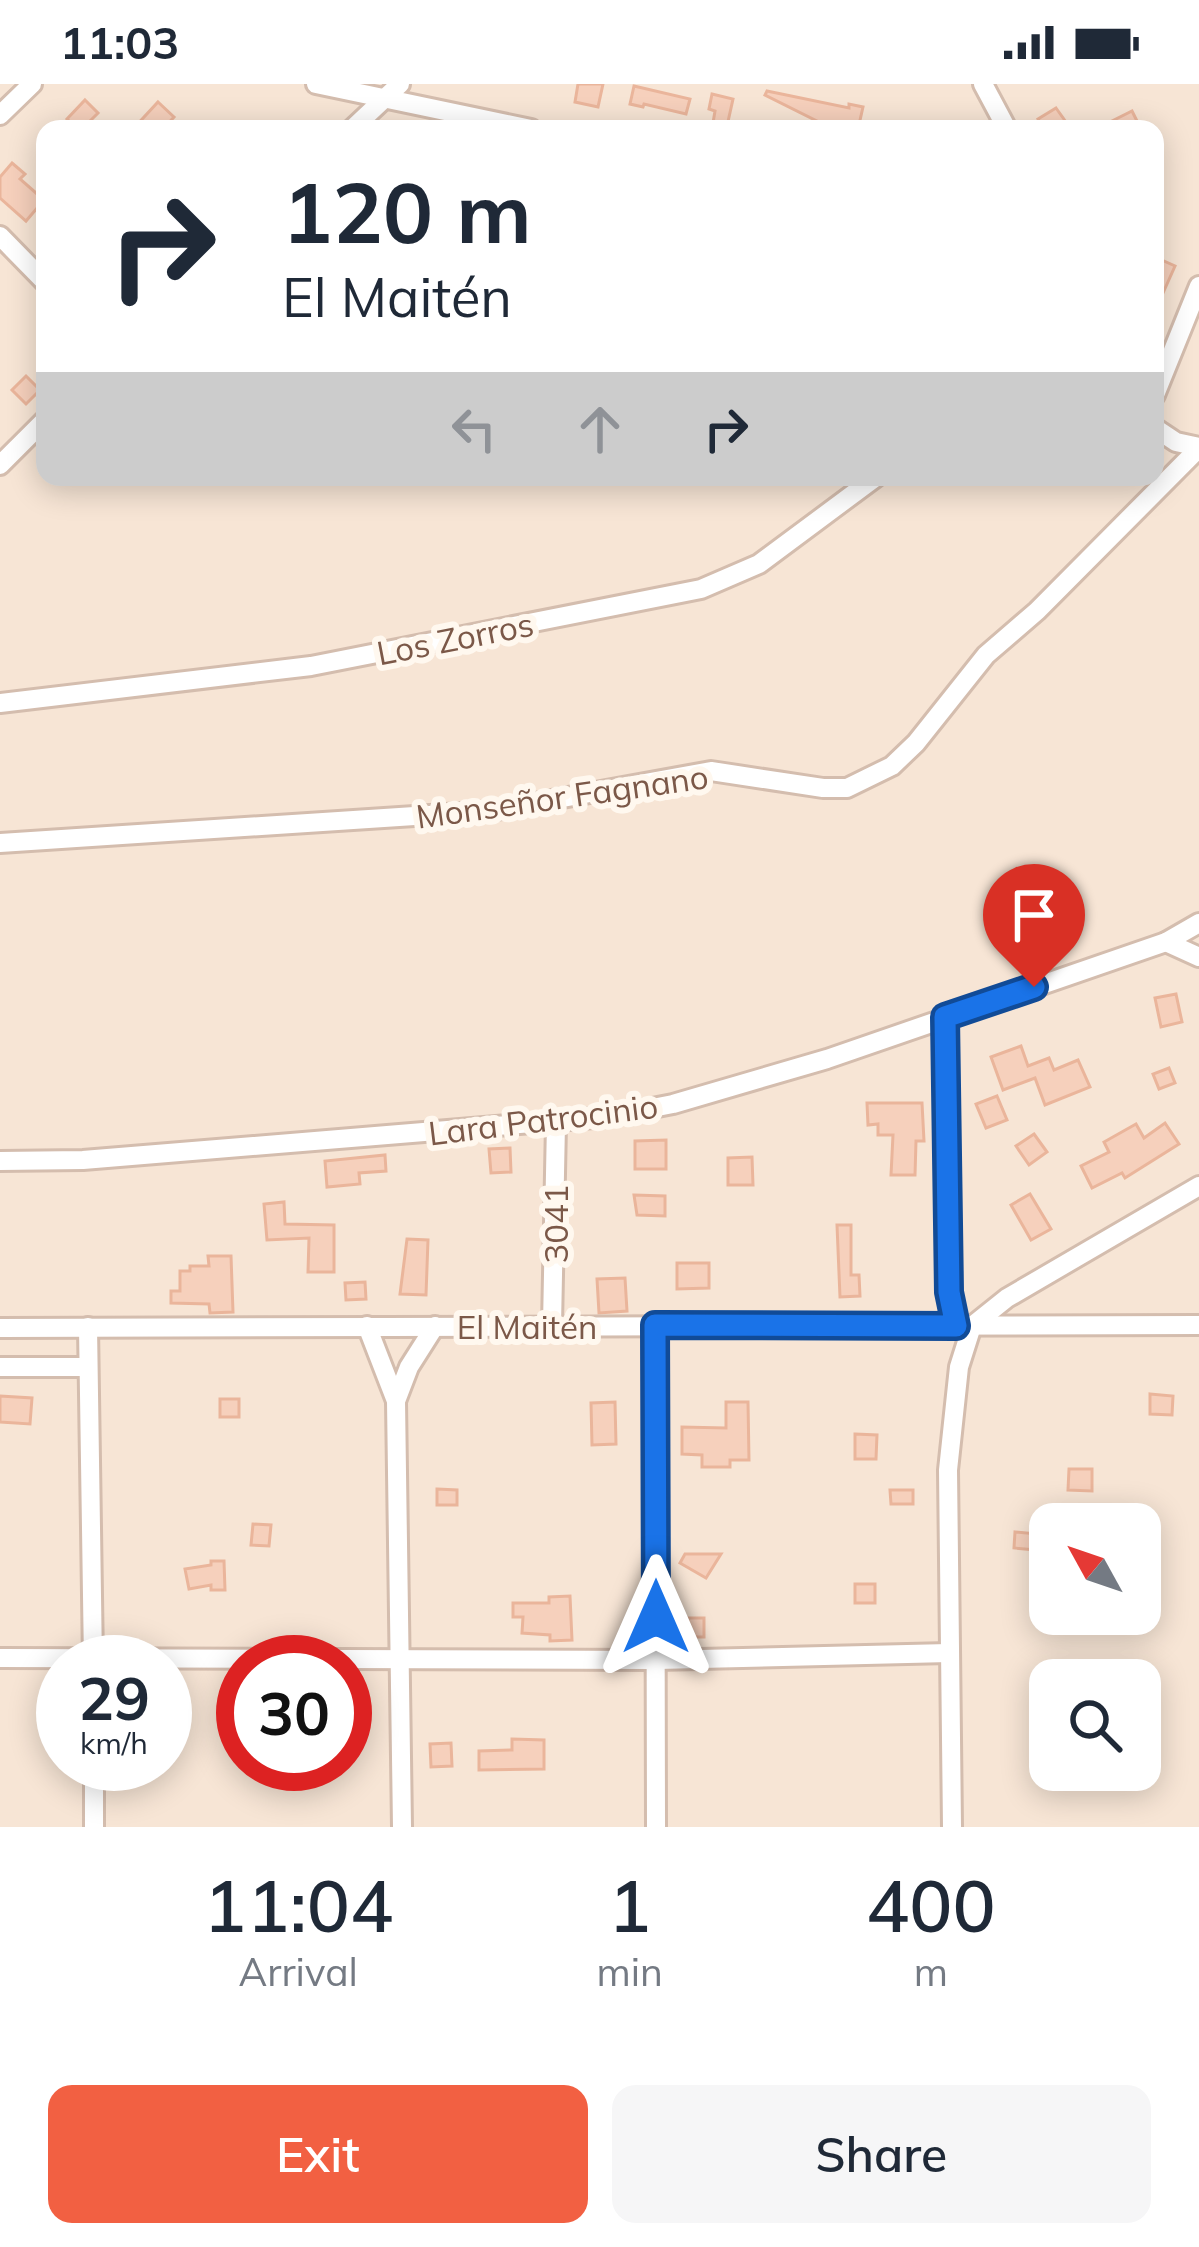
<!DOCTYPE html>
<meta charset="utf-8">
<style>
body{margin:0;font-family:Mulish,sans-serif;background:#f6f6f7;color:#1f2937;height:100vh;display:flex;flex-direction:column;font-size:45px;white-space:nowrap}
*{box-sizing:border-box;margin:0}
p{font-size:39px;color:#747a83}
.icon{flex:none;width:66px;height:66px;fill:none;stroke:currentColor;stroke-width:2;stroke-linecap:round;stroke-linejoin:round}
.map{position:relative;height:1743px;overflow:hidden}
.panel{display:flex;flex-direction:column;background:#fff;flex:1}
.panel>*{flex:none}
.top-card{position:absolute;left:36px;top:36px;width:1128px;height:366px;border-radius:24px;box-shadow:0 6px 30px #0003;background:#fff;color:#1f2937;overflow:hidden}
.needle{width:78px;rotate:310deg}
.fabs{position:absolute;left:1029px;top:1419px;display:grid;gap:24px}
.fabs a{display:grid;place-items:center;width:132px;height:132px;border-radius:24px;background:#fff;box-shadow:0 6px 30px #0003;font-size:60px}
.speed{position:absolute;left:36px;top:1551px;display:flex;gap:24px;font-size:60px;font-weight:700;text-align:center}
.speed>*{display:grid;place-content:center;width:156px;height:156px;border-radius:50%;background:#fff;box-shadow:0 6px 30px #0003;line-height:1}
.speed small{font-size:30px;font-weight:400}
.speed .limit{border:18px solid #d22;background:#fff;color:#111}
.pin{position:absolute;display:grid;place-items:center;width:102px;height:102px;color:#fff;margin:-123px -51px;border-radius:50% 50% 50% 0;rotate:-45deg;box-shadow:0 0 12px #0007}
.pin .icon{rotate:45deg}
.me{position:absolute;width:132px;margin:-66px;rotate:0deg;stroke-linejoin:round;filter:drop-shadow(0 0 9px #0008)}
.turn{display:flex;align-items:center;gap:42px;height:252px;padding:0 48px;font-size:54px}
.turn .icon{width:156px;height:156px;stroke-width:2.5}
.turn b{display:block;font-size:84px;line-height:102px}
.lanes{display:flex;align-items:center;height:114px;padding:0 48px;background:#0003;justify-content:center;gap:60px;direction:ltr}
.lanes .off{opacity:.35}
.eta{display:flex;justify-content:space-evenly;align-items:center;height:204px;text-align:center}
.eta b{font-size:72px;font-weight:600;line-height:84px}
.button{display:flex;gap:24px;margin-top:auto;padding:24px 48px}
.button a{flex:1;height:138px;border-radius:24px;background:#f26042;color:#fff;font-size:48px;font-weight:600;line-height:138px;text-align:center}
.button a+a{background:#f6f6f7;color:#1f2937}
.status{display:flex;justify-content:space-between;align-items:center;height:84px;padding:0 60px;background:#fff;direction:ltr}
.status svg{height:33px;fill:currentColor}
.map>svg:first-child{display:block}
.residential{fill:#f7e5d5;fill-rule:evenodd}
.building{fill:#f6d0bc;stroke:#eab59b;stroke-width:3}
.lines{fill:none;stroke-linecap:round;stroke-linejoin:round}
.minor-casing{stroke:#d4bdae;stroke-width:24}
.minor{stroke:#fff;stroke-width:18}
.route-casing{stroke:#114b97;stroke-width:30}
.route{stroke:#1a73e8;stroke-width:21}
.labels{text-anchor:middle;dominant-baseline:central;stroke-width:12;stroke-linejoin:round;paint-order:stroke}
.street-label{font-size:33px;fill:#7b5848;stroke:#fff8ef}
</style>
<div class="status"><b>11:03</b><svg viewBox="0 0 49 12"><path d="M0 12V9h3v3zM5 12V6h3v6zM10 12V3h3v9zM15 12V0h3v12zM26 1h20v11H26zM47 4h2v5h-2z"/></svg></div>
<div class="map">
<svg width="1199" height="1743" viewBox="0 0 1199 1743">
<rect width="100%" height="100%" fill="#fef4e7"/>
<path class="residential" d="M0,0H1199V1743H0ZM45,45H1155V393H45ZM1050,1440H1140V1530H1050ZM63,1578H165V1680H63ZM243,1578H345V1680H243ZM1050,1596H1140V1686H1050Z"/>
<g class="building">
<polygon points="578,0 603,0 598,23 575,18"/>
<polygon points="634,2 690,15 686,30 644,20 643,23 630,20"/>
<polygon points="767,7 849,24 849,20 863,23 858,45 833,45 765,11"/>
<polygon points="712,10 733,15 727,42 713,39 715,27 709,25"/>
<polygon points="85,16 98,29 82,45 77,45 67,35"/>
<polygon points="158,18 174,33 163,45 133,45"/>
<polygon points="1056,24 1066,38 1055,45 1044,45 1038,35"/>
<polygon points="1132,27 1141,45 1096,45"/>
<polygon points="12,79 25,90 20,95 44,116 26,137 0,114 0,93"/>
<polygon points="1155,173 1175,182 1155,227"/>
<polygon points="26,292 40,306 26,320 12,306"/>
<polygon points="1176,910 1182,938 1161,943 1155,914"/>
<polygon points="1021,962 1028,982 1049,974 1054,986 1078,976 1090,1003 1045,1021 1035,994 1003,1006 991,973"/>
<polygon points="1169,984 1175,999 1159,1005 1153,990"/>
<polygon points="997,1012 1007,1036 986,1044 976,1020"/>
<polygon points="867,1019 922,1019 924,1057 916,1057 915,1091 891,1091 893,1051 878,1051 878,1040 868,1041"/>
<polygon points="1165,1039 1179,1060 1125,1094 1122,1089 1092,1104 1081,1082 1109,1068 1104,1058 1136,1040 1144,1054"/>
<polygon points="1034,1050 1047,1068 1029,1081 1016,1062"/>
<polygon points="666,1056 666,1085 635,1085 635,1057"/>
<polygon points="510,1064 511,1088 491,1089 489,1065"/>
<polygon points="385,1071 386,1087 359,1089 360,1100 327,1103 325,1077"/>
<polygon points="752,1073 753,1101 728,1101 728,1074"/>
<polygon points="1030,1110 1051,1145 1031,1156 1011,1121"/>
<polygon points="634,1111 665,1112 665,1132 637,1131"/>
<polygon points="284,1118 285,1140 334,1141 334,1188 308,1188 309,1154 267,1156 264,1120"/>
<polygon points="837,1141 851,1141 851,1191 859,1191 860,1212 840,1213"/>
<polygon points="407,1155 428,1156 426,1211 400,1210"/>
<polygon points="208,1172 231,1172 233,1228 210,1229 209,1220 171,1219 171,1207 180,1207 180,1187 190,1187 190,1182 209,1182"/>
<polygon points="677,1179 709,1179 709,1204 677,1205"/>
<polygon points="625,1194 627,1227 599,1229 597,1195"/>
<polygon points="365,1198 366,1215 346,1216 345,1199"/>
<polygon points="1150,1310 1173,1312 1172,1331 1150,1330"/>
<polygon points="0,1312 32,1314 30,1340 0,1338"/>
<rect x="220" y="1315" width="19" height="18"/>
<polygon points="615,1318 616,1360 592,1361 591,1319"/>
<polygon points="726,1318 748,1318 749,1376 730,1376 730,1383 702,1383 702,1371 682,1370 682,1343 726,1344"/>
<polygon points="855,1350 877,1351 876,1375 855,1375"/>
<polygon points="1069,1385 1092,1385 1092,1407 1068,1406"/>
<polygon points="437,1405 457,1406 457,1421 437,1421"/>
<polygon points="890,1406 913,1406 913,1420 891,1420"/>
<polygon points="253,1440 271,1441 269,1462 251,1461"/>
<polygon points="1015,1448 1038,1450 1037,1466 1014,1464"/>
<polygon points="685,1470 721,1470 706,1494 680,1479"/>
<polygon points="211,1477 224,1477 225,1506 211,1506 211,1501 189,1505 185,1485 211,1481"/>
<rect x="855" y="1500" width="20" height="19"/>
<polygon points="570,1512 572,1556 550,1557 550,1551 522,1549 523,1533 513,1533 513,1519 549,1519 549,1513"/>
<rect x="688" y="1534" width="16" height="19"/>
<polygon points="512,1655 544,1656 544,1685 479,1686 479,1667 512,1666"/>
<polygon points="451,1659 452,1682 431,1683 430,1660"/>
</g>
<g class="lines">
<defs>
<g id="minor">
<polyline points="316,0 531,45"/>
<polyline points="983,0 1007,45"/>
<polyline points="0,31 32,0"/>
<polyline points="352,45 400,0"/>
<polyline points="0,152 45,198"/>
<polyline points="1155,311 1199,202"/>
<polyline points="1155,344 1176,358 1199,363"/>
<polyline points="0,381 45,336"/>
<polyline points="0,619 311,582 701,505 759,480 876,393"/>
<polyline points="0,759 491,727 711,687 823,704 847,704 892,682 916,659 986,571 1037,527 1199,364"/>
<polyline points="1166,858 1199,873"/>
<polyline points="945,933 949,1208 956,1242"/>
<polyline points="0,1077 83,1076 606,1033 673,1020 827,975 1166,858 1199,839"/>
<polyline points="552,1241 556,1039"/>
<polyline points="655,1241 656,1743"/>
<polyline points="367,1242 396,1317 402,1743"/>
<polyline points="88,1243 93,1578"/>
<polyline points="0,1244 1199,1241"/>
<polyline points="0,1283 88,1283"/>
<polyline points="396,1317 409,1283 435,1242"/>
<polyline points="0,1574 657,1576 949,1569"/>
<polyline points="94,1680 94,1743"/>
<polyline points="952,1743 948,1386 959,1283 972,1242 1007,1214 1199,1102"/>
</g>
</defs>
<use href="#minor" class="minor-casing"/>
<use href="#minor" class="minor"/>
</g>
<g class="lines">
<defs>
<polyline id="route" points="656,1533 655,1241 956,1242 949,1208 945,933 1034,903"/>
</defs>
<use href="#route" class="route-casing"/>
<use href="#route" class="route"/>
</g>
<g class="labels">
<g class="street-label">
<text transform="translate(455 554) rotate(-11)">Los Zorros</text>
<text transform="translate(562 712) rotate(-8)">Monseñor Fagnano</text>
<text transform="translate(543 1035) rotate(-7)">Lara Patrocinio</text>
<text transform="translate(555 1140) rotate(-90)">3041</text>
<text x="527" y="1242">El Maitén</text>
</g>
</g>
</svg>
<div class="fabs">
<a><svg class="needle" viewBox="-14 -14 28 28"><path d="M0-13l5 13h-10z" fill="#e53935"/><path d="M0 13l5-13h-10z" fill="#747a83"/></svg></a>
<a><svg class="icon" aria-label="search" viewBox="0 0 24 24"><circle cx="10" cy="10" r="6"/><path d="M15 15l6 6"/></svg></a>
</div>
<div class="speed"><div>29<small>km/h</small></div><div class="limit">30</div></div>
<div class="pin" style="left:1034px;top:903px;background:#d93025"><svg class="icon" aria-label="arrive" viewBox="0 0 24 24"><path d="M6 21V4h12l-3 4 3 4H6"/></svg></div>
<svg class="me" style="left:656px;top:1533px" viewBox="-20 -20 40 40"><path d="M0-17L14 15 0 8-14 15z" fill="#1a73e8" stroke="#fff" stroke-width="4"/></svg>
<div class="top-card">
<div class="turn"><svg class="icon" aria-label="right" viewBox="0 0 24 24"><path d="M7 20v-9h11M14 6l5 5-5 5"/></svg><div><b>120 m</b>El Maitén</div></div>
<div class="lanes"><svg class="icon off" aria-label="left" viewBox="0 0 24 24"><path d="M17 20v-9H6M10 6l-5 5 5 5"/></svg><svg class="icon off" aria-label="ahead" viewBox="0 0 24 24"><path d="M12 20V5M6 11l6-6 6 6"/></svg><svg class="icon" aria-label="right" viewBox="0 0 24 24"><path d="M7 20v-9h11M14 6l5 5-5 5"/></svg></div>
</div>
</div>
<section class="panel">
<div class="eta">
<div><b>11:04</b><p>Arrival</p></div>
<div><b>1</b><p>min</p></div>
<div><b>400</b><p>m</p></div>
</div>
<div class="button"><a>Exit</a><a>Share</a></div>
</section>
